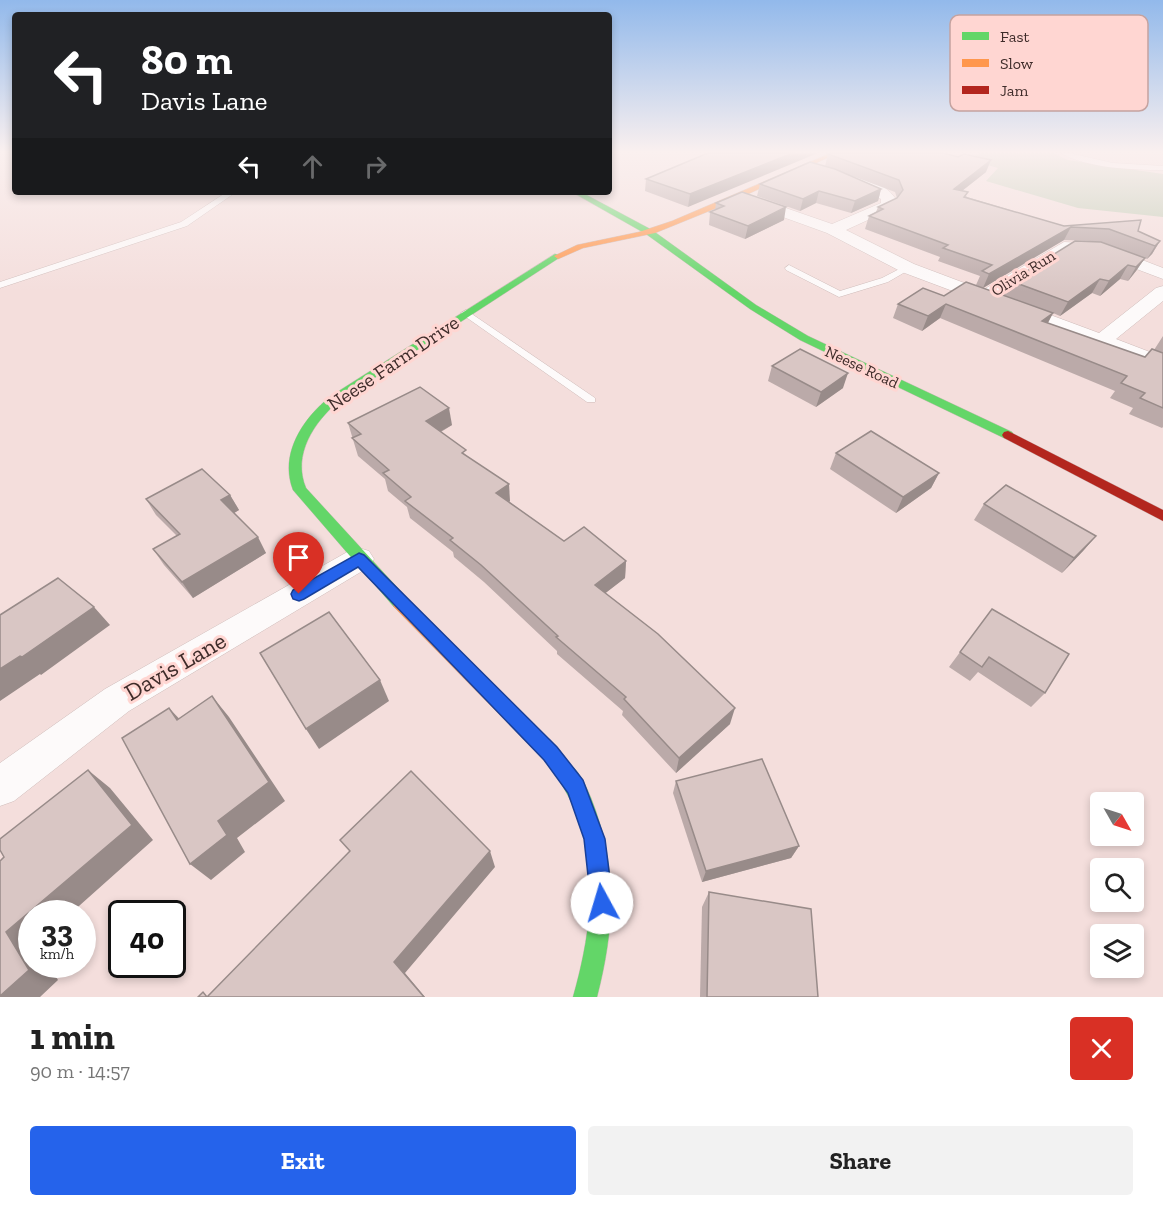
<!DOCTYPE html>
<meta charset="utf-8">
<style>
body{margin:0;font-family:"Zilla Slab",serif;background:#f2f2f2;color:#222;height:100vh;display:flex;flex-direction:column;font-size:22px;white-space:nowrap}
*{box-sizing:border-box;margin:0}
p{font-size:20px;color:#767676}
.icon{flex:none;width:33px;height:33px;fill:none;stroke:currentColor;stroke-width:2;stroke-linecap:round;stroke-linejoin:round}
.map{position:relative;height:997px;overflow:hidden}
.drawer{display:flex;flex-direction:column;background:#fff;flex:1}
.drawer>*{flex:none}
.top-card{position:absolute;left:12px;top:12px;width:600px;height:183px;border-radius:6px;box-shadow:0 3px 9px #0003;background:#202124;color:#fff;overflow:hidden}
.needle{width:39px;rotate:129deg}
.fabs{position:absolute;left:1090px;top:792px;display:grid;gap:12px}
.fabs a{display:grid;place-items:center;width:54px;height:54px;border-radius:6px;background:#fff;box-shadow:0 3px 9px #0003;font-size:30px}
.speed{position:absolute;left:18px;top:900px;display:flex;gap:12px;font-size:30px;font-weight:700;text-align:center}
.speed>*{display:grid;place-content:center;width:78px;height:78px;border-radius:50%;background:#fff;box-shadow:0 3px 9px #0003;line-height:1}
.speed small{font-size:15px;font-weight:400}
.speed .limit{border:3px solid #111;border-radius:9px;background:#fff;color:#111}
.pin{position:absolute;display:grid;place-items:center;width:51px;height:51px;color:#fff;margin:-62px -26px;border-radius:50% 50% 50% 0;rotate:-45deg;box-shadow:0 0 6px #0007}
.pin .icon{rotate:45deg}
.me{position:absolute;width:66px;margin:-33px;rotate:354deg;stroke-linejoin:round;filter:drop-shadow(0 0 4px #0008)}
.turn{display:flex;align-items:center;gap:21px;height:126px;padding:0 30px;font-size:27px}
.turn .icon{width:78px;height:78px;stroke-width:2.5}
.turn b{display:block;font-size:42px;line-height:51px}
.lanes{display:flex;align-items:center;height:57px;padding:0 30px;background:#0003;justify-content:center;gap:30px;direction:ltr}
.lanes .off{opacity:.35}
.round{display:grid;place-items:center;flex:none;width:63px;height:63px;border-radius:6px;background:#f2f2f2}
.summary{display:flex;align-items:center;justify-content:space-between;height:102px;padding:0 30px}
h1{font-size:36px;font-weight:700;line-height:45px}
.button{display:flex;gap:12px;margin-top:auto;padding:12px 30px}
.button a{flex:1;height:69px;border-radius:6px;background:#2563eb;color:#fff;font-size:24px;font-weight:700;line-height:69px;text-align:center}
.button a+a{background:#f2f2f2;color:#222}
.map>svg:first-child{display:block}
.green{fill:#c4ceb8}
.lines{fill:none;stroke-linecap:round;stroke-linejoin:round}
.lane-casing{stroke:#cebbb9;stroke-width:1}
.street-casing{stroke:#cebbb9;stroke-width:1}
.fast-casing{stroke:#cebbb9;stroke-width:1}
.slow-casing{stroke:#cebbb9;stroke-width:1}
.jam-casing{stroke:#cebbb9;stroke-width:1}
.lane{fill:#fdfafa;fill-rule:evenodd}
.street{fill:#fdfafa;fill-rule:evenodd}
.fast{fill:#63d668;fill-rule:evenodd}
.slow{fill:#ff974d;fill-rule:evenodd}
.jam{fill:#b3261e;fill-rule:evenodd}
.wall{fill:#bbaaa9}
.shaded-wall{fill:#988b89}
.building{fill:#d9c6c4;stroke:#988b89;stroke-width:1.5}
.route{fill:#2563eb;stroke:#184099;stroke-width:1.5}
.labels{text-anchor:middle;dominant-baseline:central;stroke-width:6;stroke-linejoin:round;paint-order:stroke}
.far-street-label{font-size:16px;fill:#3f2c2a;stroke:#ffd6d2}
.street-label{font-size:20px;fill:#3f2c2a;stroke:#ffd6d2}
.near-street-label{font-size:24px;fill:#3f2c2a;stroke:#ffd6d2}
.key{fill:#ffd6d2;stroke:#c5a3a0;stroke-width:1.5}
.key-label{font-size:16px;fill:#3f2c2a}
</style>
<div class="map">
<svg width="1163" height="997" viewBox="0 0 1163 997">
<rect width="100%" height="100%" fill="#f4dedc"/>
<polygon class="green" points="981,153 1053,153 1068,160 1163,174 1163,217 1078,208 986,181 998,168 966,159"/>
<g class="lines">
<defs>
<g id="lane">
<path d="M1061,153H1069L1113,163L1163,166V170C1133,170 1086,168 1061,153Z"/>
<polygon points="227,192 236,192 187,226 0,288 0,282 181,222"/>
<polygon points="789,265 840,291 882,278 905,266 912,268 888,282 839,297 786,270 785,268"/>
<polygon points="466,310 595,398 595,402 587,402 463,315 461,313"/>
</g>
<g id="street">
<path d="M847,175C866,179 887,183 897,201L892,209L846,230L914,264L983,290L1064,242L1101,244L1163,268V279L1094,253L1067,252L999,296L1099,333L1156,288L1163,286V301L1116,339L1163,357V370L902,272L827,233L747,204L745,201L752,197L757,198L832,224L881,203V199L866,190L842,182L840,179L842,176Z"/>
<polygon points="359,548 369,551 374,559 369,567 129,711 14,801 0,806 0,763 105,689 349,551"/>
</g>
<g id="fast">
<polygon points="572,192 581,192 652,230 756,305 808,336 1012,432 1014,435 1012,438 1004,438 800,340 750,309 646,234"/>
<path d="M555,254L562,256L339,401C314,422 292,455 306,488L406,597L408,602L406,607L400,608L394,607L293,490C279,454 303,418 331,396Z"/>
<path d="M565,761C578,767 586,786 591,798C618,866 615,927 597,997H573C589,941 599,877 580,820C573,803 563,788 555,771L558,764Z"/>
</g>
<g id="slow">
<polygon points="831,153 838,153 724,205 655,233 583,248 558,259 554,256 577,245 639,232 672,221"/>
<polygon points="400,596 406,597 558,748 575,771 572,778 565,781 558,778 544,760 394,607 392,602 394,597"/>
</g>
<polygon id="jam" points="1008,431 1163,510 1163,521 1004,438 1002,435 1004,432"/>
</defs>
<use href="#lane" class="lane-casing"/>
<use href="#street" class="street-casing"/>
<use href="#fast" class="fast-casing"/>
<use href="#slow" class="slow-casing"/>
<use href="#jam" class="jam-casing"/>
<use href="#lane" class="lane"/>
<use href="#street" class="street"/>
<use href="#fast" class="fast"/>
<use href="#slow" class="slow"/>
<use href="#jam" class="jam"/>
</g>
<g class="wall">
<polygon points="708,153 688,207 645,191 646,179"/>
<polygon points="943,153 986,172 962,191 967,197 1064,226 1138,231 1160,241 1152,254 1147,259 1145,258 1136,271 1128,281 1120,279 1100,296 1092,293 1060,316 1053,313 1048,323 1145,357 1154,350 1163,336 1163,427 1162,428 1129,414 1133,408 1110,398 1115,391 940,318 922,331 893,318 898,304 944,296 1004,295 1011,281 1091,241 1064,240 983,288 976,285 980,276 938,261 940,257 865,229 869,216 876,212 878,207 897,198 895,192 847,174 881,189 878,201 851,213 816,203 800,211 757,196 760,184 830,168 825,166 828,154"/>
<polygon points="716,203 784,220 745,239 709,225 710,212 715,210"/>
<polygon points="772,366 843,388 816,407 768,381"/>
<polygon points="348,423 452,425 441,432 467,456 510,501 509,502 564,541 626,561 625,578 605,593 730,724 676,773 622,715 623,711 557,654 557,651 484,582 454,557 453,552 410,518 407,507 388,491 385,479 358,456"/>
<polygon points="836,453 939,473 931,488 896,513 830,469"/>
<polygon points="230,495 239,510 234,513 266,553 193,598 164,565 153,549 177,536 156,515 146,499"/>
<polygon points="984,504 1096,536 1083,551 1062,573 974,520"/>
<polygon points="992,609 1045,693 1031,707 978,672 970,681 949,667"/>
<polygon points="676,781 799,846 791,858 702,882 673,793"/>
<polygon points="709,892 818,997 700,997 702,907"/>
</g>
<g class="shaded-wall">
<polygon points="793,153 818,153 688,207 690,194"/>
<polygon points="991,160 986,172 949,201 954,189"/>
<polygon points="881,189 878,201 851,213 855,201"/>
<polygon points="819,191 816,203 800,211 803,199"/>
<polygon points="786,207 784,220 745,239 748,226"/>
<polygon points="1071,227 1064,240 983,288 989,274"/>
<polygon points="1160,241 1152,254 1147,259 1155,246"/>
<polygon points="1145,258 1136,271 1128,281 1136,267"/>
<polygon points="1128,265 1120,279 1100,296 1109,281"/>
<polygon points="1100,279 1092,293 1060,316 1068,302"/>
<polygon points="946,304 940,318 922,331 928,316"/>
<polygon points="1053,313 1045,328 1042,321"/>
<polygon points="848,373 843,388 816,407 821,392"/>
<polygon points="449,408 452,425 429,438 426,421"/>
<polygon points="939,473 931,488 896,513 903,497"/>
<polygon points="509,484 510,501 498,510 496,493"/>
<polygon points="230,495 239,510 229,516 221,500"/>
<polygon points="1096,536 1083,551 1062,573 1074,558"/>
<polygon points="258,537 266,553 193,598 182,582"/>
<polygon points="626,561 625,578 594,602 595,585"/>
<polygon points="94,607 110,625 41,675 40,674 0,701 0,669"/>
<polygon points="380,680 389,701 319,749 306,729"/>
<polygon points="212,696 229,717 285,801 237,838 245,852 211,880 190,864 218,821"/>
<polygon points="169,708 188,728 177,720"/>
<polygon points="735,708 730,724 676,773 679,758"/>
<polygon points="88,770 110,788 153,840 70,914 32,914 32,964 48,964 58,980 40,997 0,997 6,932"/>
<polygon points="799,846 791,858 702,882 706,871"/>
<polygon points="490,851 495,867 405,973 425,997 424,997 394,962"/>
</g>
<g class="building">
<polygon points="708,153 793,153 690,194 646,179"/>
<polygon points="832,153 943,153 958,157 964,154 991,160 954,189 968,192 964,197 1064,226 1141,220 1138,231 1160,241 1155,246 1109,229 1071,227 989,274 982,271 992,265 943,248 948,245 869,216 883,209 878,207 897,198 903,190 899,180 828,154"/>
<polygon points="810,162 835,169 881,189 855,201 819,191 803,199 760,184"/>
<polygon points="742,192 786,207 748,226 710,212 724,206 716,203"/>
<polygon points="1075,241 1101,242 1145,258 1136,267 1128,265 1109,281 1100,279 1068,302 1011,281"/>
<polygon points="966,282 1053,313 1042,321 1145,357 1152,349 1163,353 1163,408 1140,398 1145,393 1121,383 1127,376 946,304 928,316 898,304 923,288 944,296"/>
<polygon points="800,349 848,373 821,392 772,366"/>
<polygon points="420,387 449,408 426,421 466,450 462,453 509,484 496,493 564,541 584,527 626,561 595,585 658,634 735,708 679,758 624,699 626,697 556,637 558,636 481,565 450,540 453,538 405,501 411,497 383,473 389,470 352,438 361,434 348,423"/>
<polygon points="871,431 939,473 903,497 836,453"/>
<polygon points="202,469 230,495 221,500 258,537 182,582 153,549 180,534 146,499"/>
<polygon points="1006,485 1096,536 1074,558 984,504"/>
<polygon points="58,578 94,607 22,657 20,656 0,669 0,615"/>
<polygon points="992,609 1069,654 1045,693 989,657 982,667 960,652"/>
<polygon points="329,612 380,680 306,729 260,653"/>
<polygon points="212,696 269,782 218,821 227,835 190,864 122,738 169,708 177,720"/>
<polygon points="762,759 799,846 706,871 676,781"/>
<polygon points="88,770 132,825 6,932 29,970 0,996 0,861 4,857 0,850 0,839"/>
<polygon points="411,771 490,851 394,962 424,997 198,997 203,992 207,997 350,851 340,840"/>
<polygon points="709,892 811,909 818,997 707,997"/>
</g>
<linearGradient id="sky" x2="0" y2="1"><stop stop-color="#92b9eb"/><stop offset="0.52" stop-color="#faf0ef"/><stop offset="1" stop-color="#faf0ef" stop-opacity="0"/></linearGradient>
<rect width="1163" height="292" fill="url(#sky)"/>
<polygon class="route" points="359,553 364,555 557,747 583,780 605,839 613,903 610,911 602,914 594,911 591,903 584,839 568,793 544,760 358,567 304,599 299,601 293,599 291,594 293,590"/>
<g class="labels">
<g class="far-street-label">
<text transform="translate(1023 273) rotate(-32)">Olivia Run</text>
<text transform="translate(862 367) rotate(25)">Neese Road</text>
</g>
<g class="street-label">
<text transform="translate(393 363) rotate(-34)">Neese Farm Drive</text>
</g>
<g class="near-street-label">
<text transform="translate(175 666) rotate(-30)">Davis Lane</text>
</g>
</g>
<rect x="950" y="15" width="198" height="96" rx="9" class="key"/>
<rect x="962" y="32" width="27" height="8" fill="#63d668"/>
<rect x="962" y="59" width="27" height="8" fill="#ff974d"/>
<rect x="962" y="86" width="27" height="8" fill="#b3261e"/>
<g class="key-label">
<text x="1000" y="42">Fast</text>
<text x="1000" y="69">Slow</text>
<text x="1000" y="96">Jam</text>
</g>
</svg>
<div class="fabs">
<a><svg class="needle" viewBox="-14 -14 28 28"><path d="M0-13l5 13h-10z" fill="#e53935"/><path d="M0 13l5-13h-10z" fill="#767676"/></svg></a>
<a><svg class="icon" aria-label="search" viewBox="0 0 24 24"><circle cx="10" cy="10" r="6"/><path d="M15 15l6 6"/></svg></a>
<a><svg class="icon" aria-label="layers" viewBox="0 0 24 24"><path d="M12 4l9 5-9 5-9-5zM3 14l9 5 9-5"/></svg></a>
</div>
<div class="speed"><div>33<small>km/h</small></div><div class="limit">40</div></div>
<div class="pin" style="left:299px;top:594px;background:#d93025"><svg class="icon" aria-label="arrive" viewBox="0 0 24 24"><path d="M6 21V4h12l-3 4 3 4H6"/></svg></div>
<svg class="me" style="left:602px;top:903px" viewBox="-20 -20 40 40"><circle r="19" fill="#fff"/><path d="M0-13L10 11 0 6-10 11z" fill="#2563eb"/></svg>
<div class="top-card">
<div class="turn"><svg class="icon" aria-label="left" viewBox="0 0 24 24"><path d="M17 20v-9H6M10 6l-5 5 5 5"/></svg><div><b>80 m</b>Davis Lane</div></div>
<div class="lanes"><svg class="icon" aria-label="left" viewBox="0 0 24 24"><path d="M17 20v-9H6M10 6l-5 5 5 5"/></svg><svg class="icon off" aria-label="ahead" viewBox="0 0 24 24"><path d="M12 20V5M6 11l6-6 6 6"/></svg><svg class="icon off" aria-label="right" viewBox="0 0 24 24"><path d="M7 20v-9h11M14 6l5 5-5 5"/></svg></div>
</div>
</div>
<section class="drawer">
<div class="summary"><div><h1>1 min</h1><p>90 m · 14:57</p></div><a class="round" style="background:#d93025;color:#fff"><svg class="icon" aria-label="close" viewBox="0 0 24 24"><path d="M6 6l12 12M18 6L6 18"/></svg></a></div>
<div class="button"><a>Exit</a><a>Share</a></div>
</section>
